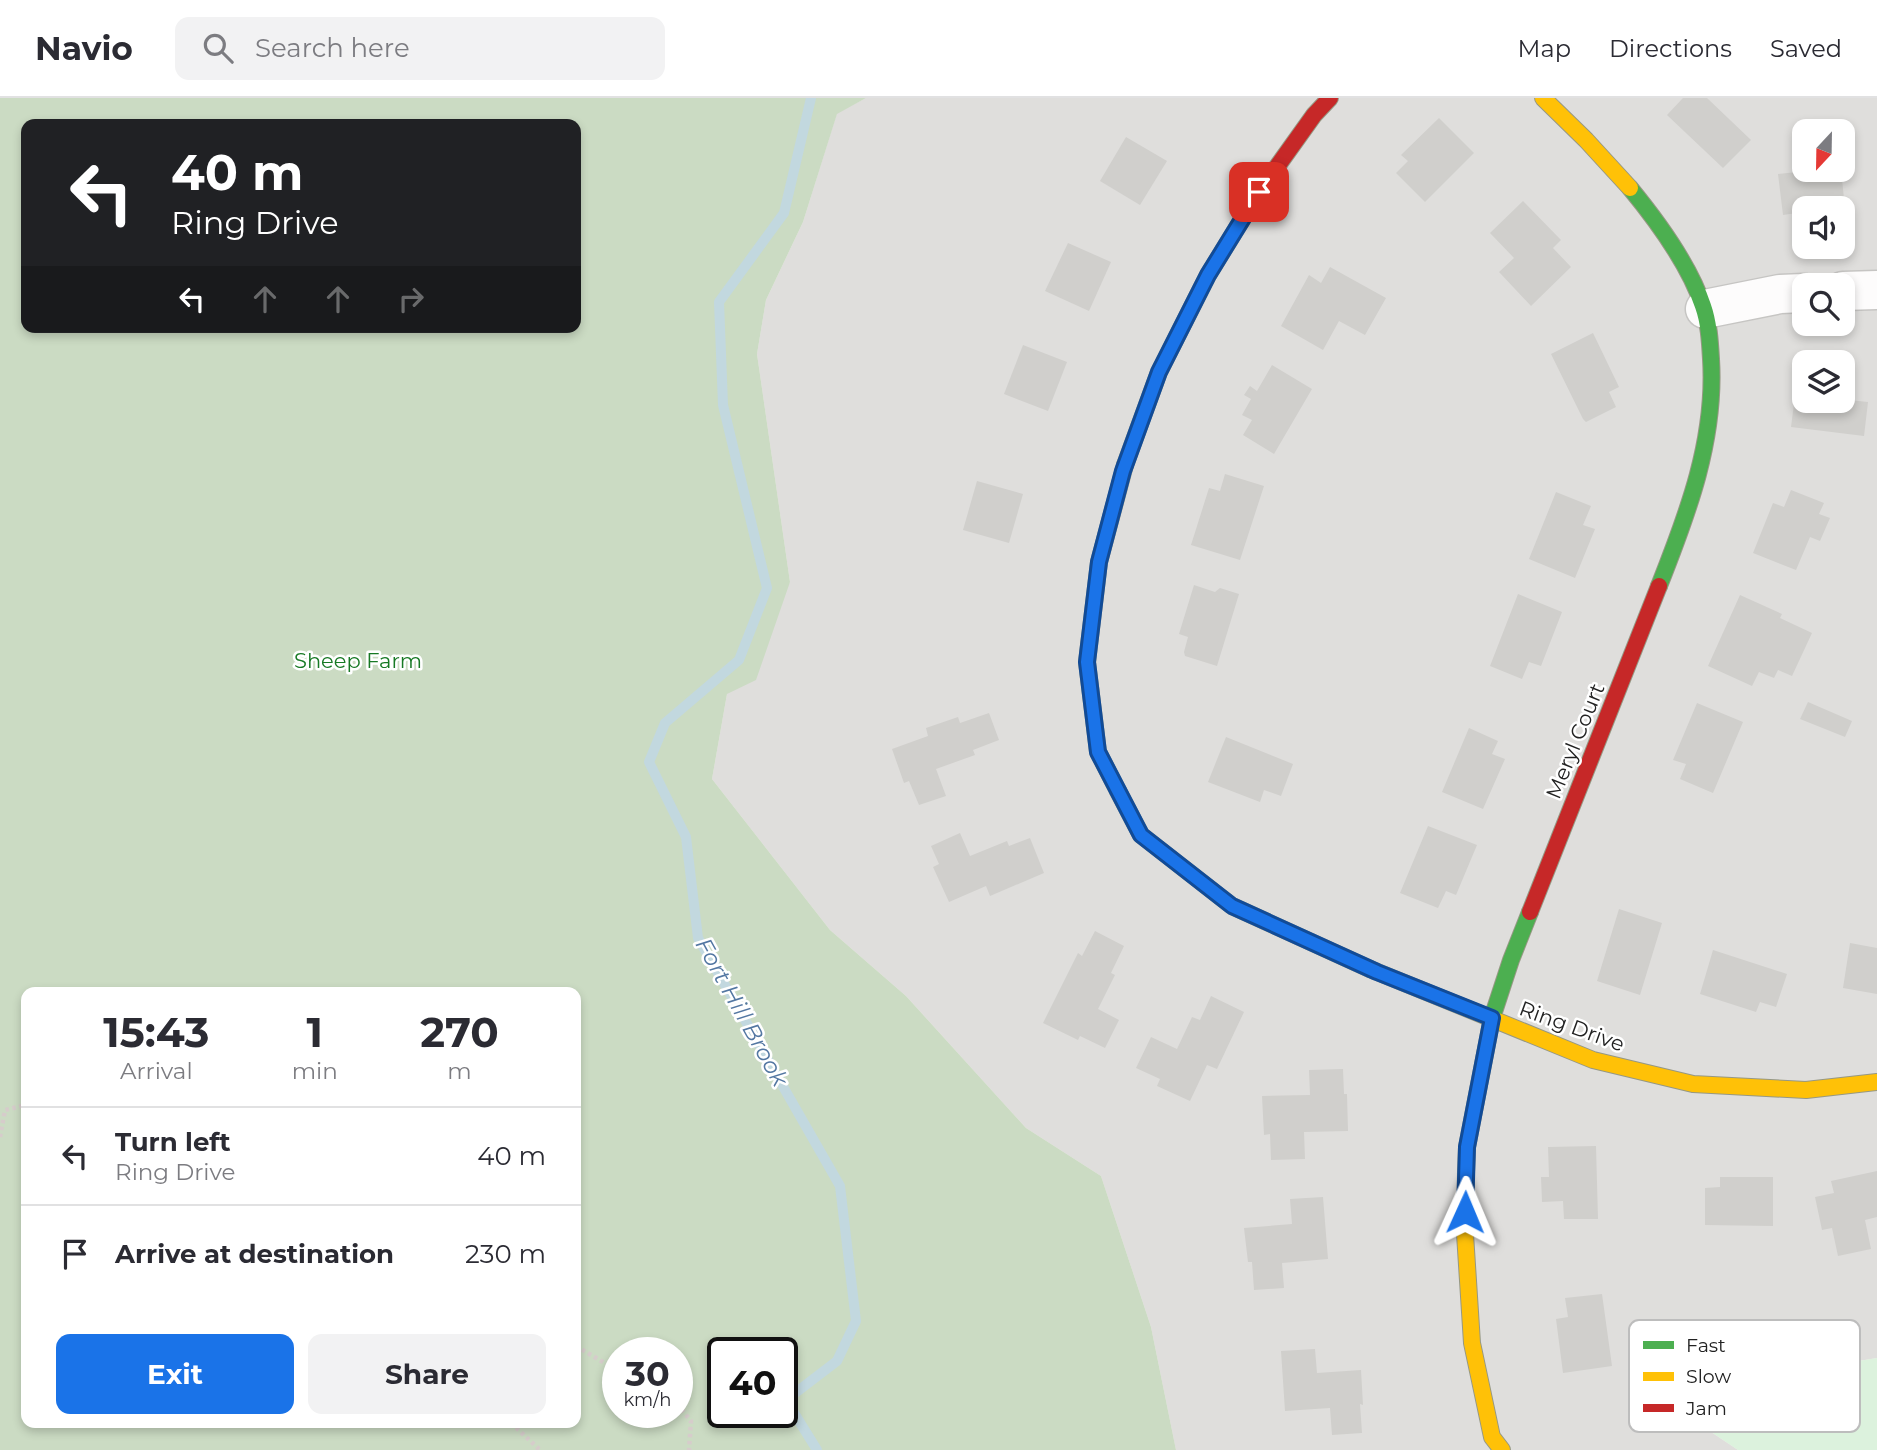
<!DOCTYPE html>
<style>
body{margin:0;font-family:Montserrat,sans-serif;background:#f2f2f3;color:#2b2b33;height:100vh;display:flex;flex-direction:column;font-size:26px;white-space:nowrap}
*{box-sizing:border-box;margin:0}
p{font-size:23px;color:#7c7c81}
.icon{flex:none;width:38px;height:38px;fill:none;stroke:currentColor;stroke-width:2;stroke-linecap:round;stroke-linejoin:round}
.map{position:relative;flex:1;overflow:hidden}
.sheet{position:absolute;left:21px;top:889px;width:560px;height:441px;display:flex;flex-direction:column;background:#fff;border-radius:14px;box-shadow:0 4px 10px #0003}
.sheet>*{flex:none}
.guide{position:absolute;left:21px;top:21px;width:560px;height:214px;border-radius:14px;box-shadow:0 4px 10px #0003;background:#202124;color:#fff;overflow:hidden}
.needle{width:46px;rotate:202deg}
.controls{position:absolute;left:1792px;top:21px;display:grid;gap:14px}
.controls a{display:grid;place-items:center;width:63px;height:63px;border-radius:14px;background:#fff;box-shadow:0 4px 10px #0003;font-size:35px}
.speed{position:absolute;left:602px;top:1239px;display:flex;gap:14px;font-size:35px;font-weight:700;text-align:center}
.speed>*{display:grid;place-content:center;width:91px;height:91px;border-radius:50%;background:#fff;box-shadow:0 4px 10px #0003;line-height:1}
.speed small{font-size:18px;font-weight:400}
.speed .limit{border:4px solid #111;border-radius:10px;background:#fff;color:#111}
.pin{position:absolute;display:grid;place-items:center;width:60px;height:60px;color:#fff;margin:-30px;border-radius:14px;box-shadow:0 4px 10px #0006}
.me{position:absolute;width:77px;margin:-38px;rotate:1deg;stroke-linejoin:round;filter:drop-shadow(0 0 5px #0008)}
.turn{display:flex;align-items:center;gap:24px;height:147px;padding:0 35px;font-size:32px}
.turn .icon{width:91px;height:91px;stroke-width:2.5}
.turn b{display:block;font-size:49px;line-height:60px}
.lanes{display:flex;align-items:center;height:66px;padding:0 35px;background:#0003;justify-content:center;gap:35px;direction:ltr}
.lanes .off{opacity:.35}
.eta{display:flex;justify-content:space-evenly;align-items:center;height:119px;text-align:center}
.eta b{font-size:42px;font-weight:700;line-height:49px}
.cta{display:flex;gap:14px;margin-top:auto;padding:14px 35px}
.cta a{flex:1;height:80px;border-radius:14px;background:#1a73e8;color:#fff;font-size:28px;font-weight:700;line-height:80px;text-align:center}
.cta a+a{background:#f2f2f3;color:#2b2b33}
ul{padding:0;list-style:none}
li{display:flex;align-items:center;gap:21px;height:98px;padding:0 35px;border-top:2px solid #e1e1e2}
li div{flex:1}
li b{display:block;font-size:26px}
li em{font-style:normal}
header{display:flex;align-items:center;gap:42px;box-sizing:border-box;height:98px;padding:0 35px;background:#fff;border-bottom:2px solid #e1e1e2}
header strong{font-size:33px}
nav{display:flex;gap:38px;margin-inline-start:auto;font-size:24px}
.search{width:490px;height:63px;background:#f2f2f3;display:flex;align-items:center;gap:18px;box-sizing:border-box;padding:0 24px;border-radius:14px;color:#7c7c81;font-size:26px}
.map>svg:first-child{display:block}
.residential{fill:#dfdedc;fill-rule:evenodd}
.forest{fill:#cbdbc3;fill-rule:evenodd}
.park{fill:#dcf2dd}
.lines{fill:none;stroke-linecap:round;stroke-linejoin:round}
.stream{stroke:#c2d8df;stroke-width:10}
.building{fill:#d0cfcc}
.street-casing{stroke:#c6c5c3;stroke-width:41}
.fast-casing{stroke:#969884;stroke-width:18}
.slow-casing{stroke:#969884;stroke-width:18}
.jam-casing{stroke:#969884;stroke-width:18}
.path{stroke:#d6cccb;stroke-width:4.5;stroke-dasharray:3.5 3.5;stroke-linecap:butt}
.street{stroke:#fdfcfc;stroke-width:38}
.fast{stroke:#4caf50;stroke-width:16}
.slow{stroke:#ffc107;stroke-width:16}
.jam{stroke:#c62828;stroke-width:16}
.route-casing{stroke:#114b97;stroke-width:18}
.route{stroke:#1a73e8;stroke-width:12}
.labels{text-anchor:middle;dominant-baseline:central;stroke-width:5;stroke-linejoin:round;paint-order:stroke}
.park-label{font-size:21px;fill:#177924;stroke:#fff}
.street-label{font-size:21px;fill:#222;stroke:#fff}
.water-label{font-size:23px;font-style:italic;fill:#5377a2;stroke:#fff}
.key{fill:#fff;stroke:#bdbdbd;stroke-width:2}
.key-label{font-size:19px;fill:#222}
</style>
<header>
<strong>Navio</strong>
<div class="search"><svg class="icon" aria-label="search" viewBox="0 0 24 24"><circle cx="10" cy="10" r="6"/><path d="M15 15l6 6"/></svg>Search here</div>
<nav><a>Map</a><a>Directions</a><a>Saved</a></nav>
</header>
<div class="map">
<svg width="1877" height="1352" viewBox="0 0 1877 1352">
<rect width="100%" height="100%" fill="#f0eeeb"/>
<path class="residential" d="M866,0H1877V1260L1715,1286L1665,1303L1738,1352H1176L1151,1229L1101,1078L1026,1030L906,898L830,832L712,681L727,596L790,484L757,256L766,202L803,124L837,15ZM1804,33H1843V72H1804ZM1804,110H1843V149H1804ZM1804,187H1843V226H1804ZM1804,264H1843V303H1804Z"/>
<path class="forest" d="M0,0H866L837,16L803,124L766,202L757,256L790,484L756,582L727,596L712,681L830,832L906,898L1026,1030L1101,1078L1151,1229L1176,1352H0ZM26,26H576V229H26ZM26,894H576V1325H26ZM618,1255H677V1314H618ZM723,1255H782V1314H723Z"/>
<polygon class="park" points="1877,1260 1877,1352 1738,1352 1665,1303 1715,1286"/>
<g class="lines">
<polyline class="stream" points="811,0 784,115 719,204 723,307 767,490 739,562 665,625 649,664 686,739 698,840 840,1088 856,1223 837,1263 786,1302 817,1352"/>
</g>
<g class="building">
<polygon points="1683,0 1707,0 1751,42 1723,70 1667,17"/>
<polygon points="1439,20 1474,55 1425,104 1396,75 1408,63 1401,57"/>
<polygon points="1126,39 1167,63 1140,107 1100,83"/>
<polygon points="1816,72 1841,72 1845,110 1804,110 1804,114 1783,117 1778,76"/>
<polygon points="1523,103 1561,142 1553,150 1571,169 1531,208 1499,174 1514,160 1490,135"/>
<polygon points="1068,145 1111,164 1089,213 1045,193"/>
<polygon points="1330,169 1386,200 1365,237 1339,223 1323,252 1281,228 1309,177 1321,185"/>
<polygon points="1593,235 1619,289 1609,294 1616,309 1586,324 1583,321 1551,256"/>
<polygon points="1023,247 1067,264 1048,313 1004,296"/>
<polygon points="1272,267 1312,291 1274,356 1243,337 1252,322 1242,317 1251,301 1244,297 1250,288 1257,293"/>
<polygon points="1797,282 1804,283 1804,303 1843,303 1843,288 1851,289 1849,302 1868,304 1864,338 1791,329"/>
<polygon points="1225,376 1264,388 1240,462 1191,447 1209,390 1220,393"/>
<polygon points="977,383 1023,396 1009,445 963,432"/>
<polygon points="1791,392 1824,405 1819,416 1830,420 1820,443 1810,439 1796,472 1753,455 1773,405 1784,409"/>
<polygon points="1556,394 1591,408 1583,427 1595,431 1575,480 1529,461"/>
<polygon points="1194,487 1215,494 1220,490 1239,496 1217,568 1185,558 1184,554 1188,539 1179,536"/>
<polygon points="1518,496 1562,514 1541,568 1529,564 1522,581 1490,568"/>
<polygon points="1740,497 1782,516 1780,520 1812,535 1792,578 1778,572 1774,580 1759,574 1752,588 1708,568"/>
<polygon points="1808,604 1852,623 1845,639 1800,621"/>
<polygon points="1697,605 1743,624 1713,695 1680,681 1686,666 1673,662"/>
<polygon points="989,615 999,642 973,652 975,657 936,671 946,698 919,707 909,683 904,685 892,651 928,638 926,630 958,619 960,625"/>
<polygon points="1469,630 1498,643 1492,656 1505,661 1483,711 1442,694"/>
<polygon points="1226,639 1293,666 1281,698 1264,692 1260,704 1208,684"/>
<polygon points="1428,728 1477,747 1456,797 1446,793 1438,810 1400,795"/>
<polygon points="960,735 970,758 1007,743 1009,748 1030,740 1044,775 990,798 986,788 949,804 933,769 939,766 931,748"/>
<polygon points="1619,811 1662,825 1640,897 1597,883"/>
<polygon points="1095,833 1124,848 1111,875 1115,877 1098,911 1119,922 1105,950 1080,938 1078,942 1043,925 1078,855 1082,858"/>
<polygon points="1850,845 1877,850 1877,896 1843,890"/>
<polygon points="1713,852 1787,876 1776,909 1760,904 1756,914 1700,896"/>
<polygon points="1211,898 1244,914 1217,971 1207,967 1190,1003 1157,988 1160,981 1136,970 1151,939 1177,951 1192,919 1200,922"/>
<polygon points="1343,971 1344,996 1347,996 1348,1033 1304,1034 1305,1061 1271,1062 1270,1036 1264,1037 1262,998 1310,997 1309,972"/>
<polygon points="1596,1048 1598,1121 1564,1121 1563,1103 1542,1104 1541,1079 1549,1079 1548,1049"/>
<polygon points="1877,1073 1877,1119 1865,1122 1871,1151 1838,1158 1832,1130 1822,1132 1815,1099 1834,1095 1831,1083"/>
<polygon points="1720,1079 1773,1079 1773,1128 1705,1127 1705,1090 1720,1089"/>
<polygon points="1323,1099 1328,1161 1282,1165 1284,1190 1254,1192 1252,1164 1248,1164 1244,1130 1292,1126 1290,1101"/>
<polygon points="1602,1196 1612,1268 1563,1275 1556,1221 1568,1219 1565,1200"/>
<polygon points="1315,1251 1317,1275 1361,1272 1363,1307 1360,1306 1362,1335 1332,1337 1330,1310 1285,1313 1281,1253"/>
</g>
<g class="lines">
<defs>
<g id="street">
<polyline points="1843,193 1877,192"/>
<polyline points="1705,211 1780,196 1804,195"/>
</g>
<g id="fast">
<path d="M1630,90C1658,124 1689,166 1703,208C1709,225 1710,244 1711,261C1716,341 1688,415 1659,488"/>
<polyline points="1118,693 1098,654 1087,564 1099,464 1125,367"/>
<polyline points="1466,1074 1467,1049 1492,920 1511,862 1530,814"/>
</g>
<g id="slow">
<polyline points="1543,0 1586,42 1630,90"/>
<polyline points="1370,871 1593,962 1693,986 1806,992 1877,984"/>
<polyline points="1466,1074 1465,1136 1472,1245 1492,1339 1502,1352"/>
</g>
<g id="jam">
<polyline points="1125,367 1159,274 1208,177 1259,94 1314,17 1330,0"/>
<polyline points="1118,693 1141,737 1232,808 1370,871"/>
<polyline points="1530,814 1659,488"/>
</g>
</defs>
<use href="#street" class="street-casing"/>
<use href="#fast" class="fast-casing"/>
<use href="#slow" class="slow-casing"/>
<use href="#jam" class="jam-casing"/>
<g class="path">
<polyline points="0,1039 5,1012 26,1007"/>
<polyline points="576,1248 618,1273"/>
<polyline points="677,1306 691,1323 689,1352"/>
<polyline points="511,1325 540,1352"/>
</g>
<use href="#street" class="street"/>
<use href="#fast" class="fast"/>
<use href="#slow" class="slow"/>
<use href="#jam" class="jam"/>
</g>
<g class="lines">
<defs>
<polyline id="route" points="1259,94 1208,177 1159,274 1123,373 1099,464 1087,564 1098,654 1141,737 1232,808 1377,874 1492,920 1467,1049 1465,1114"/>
</defs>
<use href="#route" class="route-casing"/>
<use href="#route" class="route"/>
</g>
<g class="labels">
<g class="park-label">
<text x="358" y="562">Sheep Farm</text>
</g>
<g class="street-label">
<text transform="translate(1575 643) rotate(-68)">Meryl Court</text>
<text transform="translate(1572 928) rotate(20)">Ring Drive</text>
</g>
<g class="water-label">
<text transform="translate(742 914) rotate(61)">Fort Hill Brook</text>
</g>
</g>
<rect x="1629" y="1222" width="231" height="112" rx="10" class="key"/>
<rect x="1643" y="1243" width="31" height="8" fill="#4caf50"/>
<rect x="1643" y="1274" width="31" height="9" fill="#ffc107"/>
<rect x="1643" y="1306" width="31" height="8" fill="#c62828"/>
<g class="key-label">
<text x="1686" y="1254">Fast</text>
<text x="1686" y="1285">Slow</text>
<text x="1686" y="1317">Jam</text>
</g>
</svg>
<div class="controls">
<a><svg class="needle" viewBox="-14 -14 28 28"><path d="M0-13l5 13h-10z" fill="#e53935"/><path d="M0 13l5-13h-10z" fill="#7c7c81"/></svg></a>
<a><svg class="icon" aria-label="sound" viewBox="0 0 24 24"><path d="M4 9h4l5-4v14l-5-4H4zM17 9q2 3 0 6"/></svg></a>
<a><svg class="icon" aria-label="search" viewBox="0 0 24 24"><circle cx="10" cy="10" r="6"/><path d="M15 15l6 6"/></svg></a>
<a><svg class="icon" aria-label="layers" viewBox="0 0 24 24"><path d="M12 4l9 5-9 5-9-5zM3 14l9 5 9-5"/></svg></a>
</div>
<div class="speed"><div>30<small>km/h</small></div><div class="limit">40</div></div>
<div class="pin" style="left:1259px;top:94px;background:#d93025"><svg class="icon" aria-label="arrive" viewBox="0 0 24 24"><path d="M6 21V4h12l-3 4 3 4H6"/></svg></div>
<svg class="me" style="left:1465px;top:1114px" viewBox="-20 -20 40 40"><path d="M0-17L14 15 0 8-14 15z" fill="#1a73e8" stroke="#fff" stroke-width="4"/></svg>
<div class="guide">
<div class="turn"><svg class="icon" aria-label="left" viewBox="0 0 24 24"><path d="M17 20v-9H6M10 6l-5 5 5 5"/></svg><div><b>40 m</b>Ring Drive</div></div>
<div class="lanes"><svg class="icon" aria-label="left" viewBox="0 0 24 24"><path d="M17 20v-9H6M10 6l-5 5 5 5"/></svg><svg class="icon off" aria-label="ahead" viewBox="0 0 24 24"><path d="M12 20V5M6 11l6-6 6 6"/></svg><svg class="icon off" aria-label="ahead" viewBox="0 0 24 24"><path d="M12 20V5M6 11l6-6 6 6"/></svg><svg class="icon off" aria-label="right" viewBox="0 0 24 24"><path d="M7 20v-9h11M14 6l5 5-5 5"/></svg></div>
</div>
<section class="sheet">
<div class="eta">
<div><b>15:43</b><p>Arrival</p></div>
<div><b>1</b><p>min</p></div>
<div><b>270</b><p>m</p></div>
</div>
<ul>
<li><svg class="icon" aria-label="left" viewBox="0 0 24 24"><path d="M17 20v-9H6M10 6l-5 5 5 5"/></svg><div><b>Turn left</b><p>Ring Drive</p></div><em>40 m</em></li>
<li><svg class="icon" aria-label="arrive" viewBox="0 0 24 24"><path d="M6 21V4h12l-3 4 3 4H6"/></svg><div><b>Arrive at destination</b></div><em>230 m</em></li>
</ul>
<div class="cta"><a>Exit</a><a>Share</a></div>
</section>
</div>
